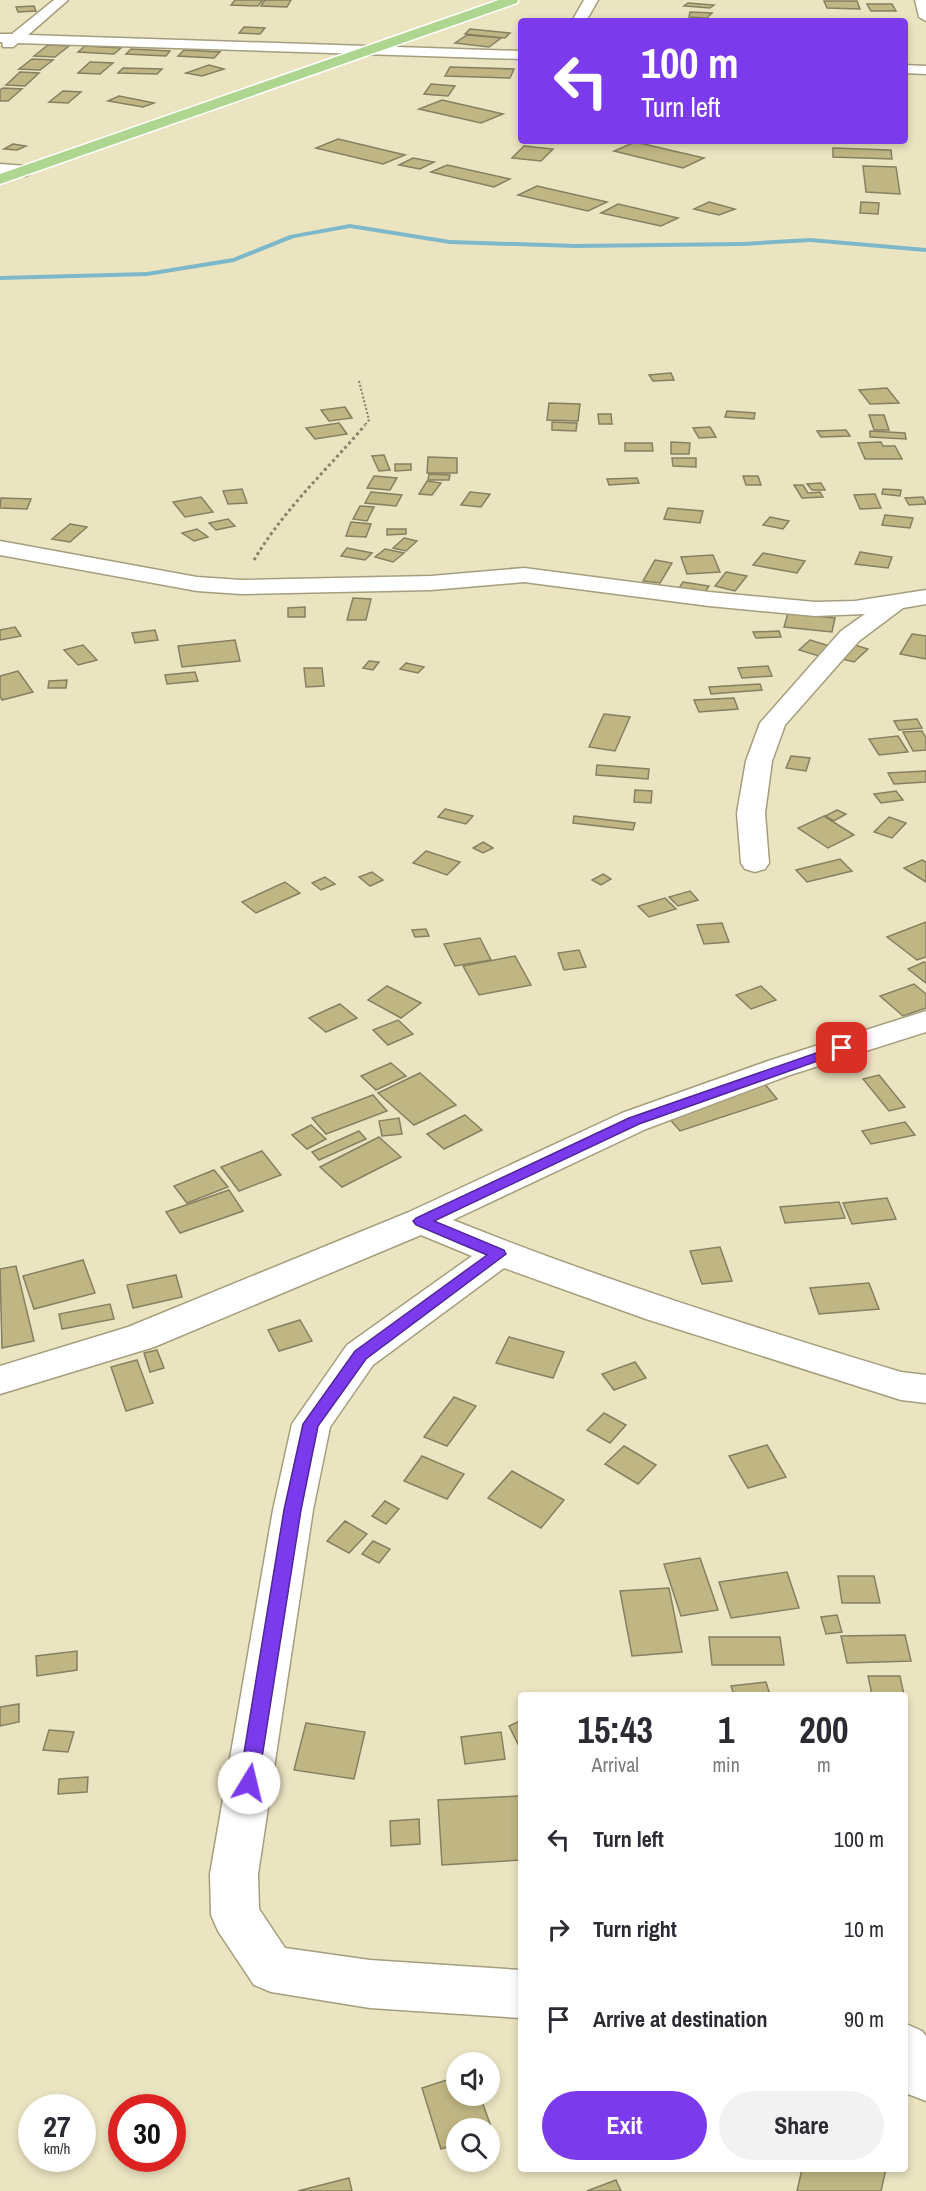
<!DOCTYPE html>
<style>
body{margin:0;font-family:"Archivo Narrow",sans-serif;background:#f2f2f3;color:#2b2b33;height:100vh;display:flex;flex-direction:column;font-size:22px;white-space:nowrap}
*{box-sizing:border-box;margin:0}
p{font-size:20px;color:#7c7c81}
.icon{flex:none;width:33px;height:33px;fill:none;stroke:currentColor;stroke-width:2;stroke-linecap:round;stroke-linejoin:round}
.map{position:relative;flex:1;overflow:hidden}
.drawer{position:absolute;left:518px;top:1692px;width:390px;height:480px;display:flex;flex-direction:column;background:#fff;border-radius:6px;box-shadow:0 3px 9px #0003}
.drawer>*{flex:none}
.banner{position:absolute;left:518px;top:18px;width:390px;height:126px;border-radius:6px;box-shadow:0 3px 9px #0003;background:#7c3aed;color:#fff;overflow:hidden}
.fabs{position:absolute;left:446px;top:2052px;display:grid;gap:12px}
.fabs a{display:grid;place-items:center;width:54px;height:54px;border-radius:50%;background:#fff;box-shadow:0 3px 9px #0003;font-size:30px}
.speed{position:absolute;left:18px;top:2094px;display:flex;gap:12px;font-size:30px;font-weight:700;text-align:center}
.speed>*{display:grid;place-content:center;width:78px;height:78px;border-radius:50%;background:#fff;box-shadow:0 3px 9px #0003;line-height:1}
.speed small{font-size:15px;font-weight:400}
.speed .limit{border:9px solid #d22;background:#fff;color:#111}
.pin{position:absolute;display:grid;place-items:center;width:51px;height:51px;color:#fff;margin:-26px;border-radius:12px;box-shadow:0 3px 9px #0006}
.me{position:absolute;width:66px;margin:-33px;rotate:9deg;stroke-linejoin:round;filter:drop-shadow(0 0 4px #0008)}
.turn{display:flex;align-items:center;gap:21px;height:126px;padding:0 24px;font-size:27px}
.turn .icon{width:78px;height:78px;stroke-width:2.5}
.turn b{display:block;font-size:42px;line-height:51px}
.eta{display:flex;justify-content:space-evenly;align-items:center;height:102px;text-align:center}
.eta b{font-size:36px;font-weight:700;line-height:42px}
.cta{display:flex;gap:12px;margin-top:auto;padding:12px 24px}
.cta a{flex:1;height:69px;border-radius:36px;background:#7c3aed;color:#fff;font-size:24px;font-weight:700;line-height:69px;text-align:center}
.cta a+a{background:#f2f2f3;color:#2b2b33}
ul{padding:0;list-style:none}
li{display:flex;align-items:center;gap:18px;height:90px;padding:0 24px}
li div{flex:1}
li b{display:block;font-size:22px}
li em{font-style:normal}
.map>svg:first-child{display:block}
.lines{fill:none;stroke-linecap:round;stroke-linejoin:round}
.stream{fill:#7cb8ca;fill-rule:evenodd}
.building{fill:#c0b684;stroke:#868060;stroke-width:1.5}
.minor-casing{stroke:#a49e7d;stroke-width:3}
.trunk-casing{stroke:#fff;stroke-width:3}
.path-far1{stroke:#88836b;stroke-width:2;stroke-dasharray:2 2;stroke-linecap:butt}
.path{stroke:#88836b;stroke-width:3;stroke-dasharray:3 3;stroke-linecap:butt}
.minor{fill:#fff;fill-rule:evenodd}
.trunk{fill:#aed690;fill-rule:evenodd}
.route{fill:#7c3aed;stroke:#51269a;stroke-width:1.5}
</style>
<div class="map">
<svg width="926" height="2191" viewBox="0 0 926 2191">
<rect width="100%" height="100%" fill="#ebe4c1"/>
<g class="lines">
<polygon class="stream" points="350,224 450,240 576,244 743,242 810,238 926,248 926,252 810,242 743,246 576,248 450,244 350,228 294,238 234,262 147,276 0,280 0,276 147,272 233,258 290,235"/>
</g>
<g class="building">
<polygon points="235,0 263,0 258,6 231,5"/>
<polygon points="265,0 291,0 287,7 261,6"/>
<polygon points="824,1 857,1 860,9 827,8"/>
<polygon points="688,3 714,5 710,8 684,6"/>
<polygon points="867,4 892,4 896,11 871,11"/>
<polygon points="34,6 36,11 18,12 16,7"/>
<polygon points="690,12 712,13 707,18 689,17"/>
<polygon points="244,27 265,28 260,34 239,33"/>
<polygon points="470,29 510,33 505,38 465,34"/>
<polygon points="467,35 501,38 489,47 455,43"/>
<polygon points="48,45 69,46 55,57 34,56"/>
<polygon points="85,46 121,48 114,54 78,52"/>
<polygon points="131,49 170,51 166,56 126,54"/>
<polygon points="184,50 220,52 214,58 178,56"/>
<polygon points="32,59 53,60 40,70 19,69"/>
<polygon points="90,62 113,63 100,74 78,73"/>
<polygon points="209,65 224,69 202,76 186,73"/>
<polygon points="450,67 514,69 510,78 445,76"/>
<polygon points="123,68 162,69 157,74 118,73"/>
<polygon points="20,72 39,73 25,86 6,85"/>
<polygon points="431,84 455,86 448,96 424,94"/>
<polygon points="3,88 22,89 8,101 0,101 0,90"/>
<polygon points="63,91 81,92 68,103 49,102"/>
<polygon points="119,96 154,103 143,107 108,101"/>
<polygon points="442,100 503,114 481,123 419,109"/>
<polygon points="338,139 405,155 383,164 316,148"/>
<polygon points="635,142 704,158 683,168 614,151"/>
<polygon points="13,144 26,146 17,150 4,149"/>
<polygon points="524,146 553,149 541,161 512,158"/>
<polygon points="833,148 891,150 892,159 833,157"/>
<polygon points="413,158 434,162 420,169 399,165"/>
<polygon points="447,165 510,179 494,187 431,172"/>
<polygon points="863,166 896,167 900,194 866,192"/>
<polygon points="537,186 607,202 588,211 518,195"/>
<polygon points="709,202 735,209 719,215 694,209"/>
<polygon points="861,202 879,203 878,214 860,213"/>
<polygon points="618,204 678,218 661,226 601,213"/>
<polygon points="671,373 674,380 653,381 649,375"/>
<polygon points="887,388 899,403 870,404 859,390"/>
<polygon points="549,403 580,404 578,421 547,420"/>
<polygon points="345,407 352,418 329,421 321,410"/>
<polygon points="727,411 755,413 754,419 725,417"/>
<polygon points="598,414 611,414 612,424 599,424"/>
<polygon points="869,415 884,415 889,430 874,430"/>
<polygon points="552,422 577,423 576,431 552,430"/>
<polygon points="339,423 347,434 315,439 306,428"/>
<polygon points="710,427 716,437 699,438 693,428"/>
<polygon points="846,430 850,436 821,437 817,431"/>
<polygon points="870,431 905,433 906,439 870,437"/>
<polygon points="671,442 690,443 689,454 671,454"/>
<polygon points="881,442 883,446 895,446 902,459 865,459 858,443"/>
<polygon points="625,443 652,443 653,451 625,451"/>
<polygon points="384,455 390,470 379,471 372,456"/>
<polygon points="428,457 457,458 457,473 427,473"/>
<polygon points="672,458 696,458 696,467 673,466"/>
<polygon points="395,464 411,464 411,470 395,471"/>
<polygon points="429,474 450,475 449,480 428,480"/>
<polygon points="374,476 397,478 390,490 367,488"/>
<polygon points="743,476 758,476 761,485 746,485"/>
<polygon points="637,478 639,483 609,485 607,479"/>
<polygon points="427,481 441,483 432,495 419,494"/>
<polygon points="821,483 825,490 812,490 807,484"/>
<polygon points="794,485 803,485 808,493 820,492 823,497 802,498"/>
<polygon points="242,489 247,503 228,504 223,491"/>
<polygon points="883,489 901,490 900,496 882,494"/>
<polygon points="371,492 402,495 396,506 365,503"/>
<polygon points="470,492 490,494 481,507 461,505"/>
<polygon points="875,494 881,508 860,509 854,495"/>
<polygon points="201,497 213,512 185,517 173,502"/>
<polygon points="923,497 926,504 909,505 905,498"/>
<polygon points="1,498 31,499 27,509 0,508"/>
<polygon points="360,506 374,507 367,521 353,519"/>
<polygon points="668,508 703,511 700,523 664,519"/>
<polygon points="885,515 913,518 910,528 882,525"/>
<polygon points="770,517 789,521 783,529 763,525"/>
<polygon points="228,519 235,526 216,530 209,523"/>
<polygon points="351,522 371,524 366,537 346,536"/>
<polygon points="70,524 87,527 70,542 52,539"/>
<polygon points="197,529 208,537 194,541 182,533"/>
<polygon points="387,529 406,529 406,534 387,535"/>
<polygon points="404,538 417,541 406,551 393,548"/>
<polygon points="347,548 372,553 365,560 341,556"/>
<polygon points="385,549 404,553 393,562 375,557"/>
<polygon points="860,552 892,557 888,568 855,564"/>
<polygon points="763,553 805,561 797,573 753,565"/>
<polygon points="713,555 720,572 687,574 681,557"/>
<polygon points="655,560 672,563 660,583 643,581"/>
<polygon points="726,572 747,576 735,591 715,586"/>
<polygon points="683,582 709,586 705,592 679,588"/>
<polygon points="353,598 371,599 366,620 347,620"/>
<polygon points="305,607 305,617 288,617 288,608"/>
<polygon points="788,613 835,618 832,632 784,627"/>
<polygon points="15,627 21,636 0,640 0,630"/>
<polygon points="155,630 158,640 135,643 132,633"/>
<polygon points="779,631 781,637 756,638 753,632"/>
<polygon points="912,634 926,636 926,659 900,654"/>
<polygon points="235,640 240,661 182,667 178,646"/>
<polygon points="810,640 833,647 822,657 799,650"/>
<polygon points="848,643 868,649 854,662 834,657"/>
<polygon points="83,645 97,660 78,665 64,650"/>
<polygon points="369,661 379,662 373,670 363,668"/>
<polygon points="406,663 424,667 418,673 400,669"/>
<polygon points="768,666 772,676 742,678 738,668"/>
<polygon points="304,668 322,668 324,686 306,687"/>
<polygon points="18,671 33,692 2,700 0,696 0,676"/>
<polygon points="195,672 198,681 167,684 165,675"/>
<polygon points="67,680 66,688 48,688 49,681"/>
<polygon points="760,684 762,690 711,694 709,687"/>
<polygon points="734,698 738,709 699,712 694,700"/>
<polygon points="604,714 630,717 615,751 589,747"/>
<polygon points="917,719 922,728 899,730 894,721"/>
<polygon points="922,731 926,738 926,750 913,751 903,732"/>
<polygon points="898,736 908,752 879,755 869,739"/>
<polygon points="791,756 810,758 806,771 786,768"/>
<polygon points="597,765 649,769 648,779 596,775"/>
<polygon points="926,771 926,782 894,784 888,773"/>
<polygon points="635,790 652,791 651,803 634,802"/>
<polygon points="896,791 903,800 881,803 874,794"/>
<polygon points="445,809 473,816 466,824 438,817"/>
<polygon points="837,810 846,814 834,821 825,816"/>
<polygon points="574,816 635,823 633,830 573,823"/>
<polygon points="824,816 854,835 828,848 798,828"/>
<polygon points="889,817 906,823 892,838 874,832"/>
<polygon points="483,842 493,848 483,853 473,848"/>
<polygon points="426,851 460,862 447,875 413,863"/>
<polygon points="840,859 852,871 807,882 796,870"/>
<polygon points="922,860 926,862 926,882 904,868"/>
<polygon points="372,872 383,880 370,886 359,877"/>
<polygon points="603,874 611,879 601,885 592,880"/>
<polygon points="325,877 335,884 321,890 312,883"/>
<polygon points="285,882 300,893 256,913 242,902"/>
<polygon points="690,891 698,900 678,906 669,897"/>
<polygon points="665,898 676,909 649,917 638,906"/>
<polygon points="926,922 926,957 917,960 887,937"/>
<polygon points="722,923 729,942 704,944 697,925"/>
<polygon points="426,929 429,936 415,937 412,930"/>
<polygon points="480,938 491,960 455,966 444,944"/>
<polygon points="579,950 586,967 564,970 558,953"/>
<polygon points="515,956 531,985 479,995 463,966"/>
<polygon points="924,962 926,963 926,983 908,969"/>
<polygon points="914,984 926,994 926,1008 903,1016 880,996"/>
<polygon points="387,986 421,1003 401,1018 368,1000"/>
<polygon points="761,986 776,1000 751,1009 736,995"/>
<polygon points="340,1004 357,1018 326,1032 309,1018"/>
<polygon points="398,1020 413,1034 388,1045 373,1030"/>
<polygon points="391,1063 406,1076 376,1090 361,1076"/>
<polygon points="420,1073 456,1105 414,1125 378,1093"/>
<polygon points="879,1075 905,1107 889,1111 863,1079"/>
<polygon points="764,1083 777,1099 680,1131 667,1116"/>
<polygon points="373,1095 387,1111 326,1134 312,1118"/>
<polygon points="465,1115 482,1130 444,1149 427,1134"/>
<polygon points="399,1118 402,1134 382,1136 379,1121"/>
<polygon points="905,1122 915,1135 871,1144 862,1131"/>
<polygon points="311,1125 326,1139 307,1149 292,1135"/>
<polygon points="359,1131 366,1139 319,1160 312,1152"/>
<polygon points="379,1137 401,1157 342,1187 320,1167"/>
<polygon points="262,1151 281,1175 239,1191 221,1167"/>
<polygon points="214,1170 228,1187 187,1203 174,1186"/>
<polygon points="229,1190 243,1211 180,1233 166,1212"/>
<polygon points="887,1198 896,1219 852,1224 843,1203"/>
<polygon points="839,1202 845,1218 785,1223 780,1207"/>
<polygon points="720,1247 732,1281 702,1284 690,1251"/>
<polygon points="83,1260 95,1293 34,1309 23,1276"/>
<polygon points="16,1266 34,1341 2,1348 0,1269"/>
<polygon points="176,1275 182,1297 133,1308 127,1285"/>
<polygon points="869,1283 879,1309 819,1314 810,1288"/>
<polygon points="110,1304 114,1319 62,1329 59,1314"/>
<polygon points="300,1320 312,1341 279,1351 268,1330"/>
<polygon points="509,1337 564,1352 553,1378 496,1363"/>
<polygon points="157,1350 164,1368 150,1372 144,1353"/>
<polygon points="137,1360 153,1403 126,1411 111,1367"/>
<polygon points="635,1362 646,1378 614,1390 602,1374"/>
<polygon points="454,1397 476,1406 447,1446 424,1437"/>
<polygon points="604,1413 626,1425 610,1443 587,1430"/>
<polygon points="767,1445 786,1477 748,1488 729,1456"/>
<polygon points="624,1446 656,1465 638,1484 605,1464"/>
<polygon points="422,1456 464,1474 447,1499 404,1481"/>
<polygon points="512,1471 564,1500 541,1528 488,1498"/>
<polygon points="385,1501 399,1509 386,1524 372,1516"/>
<polygon points="345,1521 367,1534 349,1553 327,1541"/>
<polygon points="373,1541 390,1549 379,1563 362,1554"/>
<polygon points="700,1558 718,1610 681,1616 664,1564"/>
<polygon points="787,1572 799,1608 731,1618 719,1582"/>
<polygon points="838,1576 874,1576 880,1603 842,1603"/>
<polygon points="669,1588 682,1652 632,1656 620,1591"/>
<polygon points="837,1615 842,1632 826,1634 821,1617"/>
<polygon points="905,1635 911,1661 847,1663 841,1636"/>
<polygon points="709,1637 780,1637 784,1665 712,1665"/>
<polygon points="77,1651 77,1670 37,1676 36,1656"/>
<polygon points="868,1676 900,1676 904,1695 872,1695"/>
<polygon points="766,1682 770,1695 734,1695 731,1686"/>
<polygon points="19,1704 19,1722 0,1726 0,1707"/>
<polygon points="520,1721 520,1748 509,1726"/>
<polygon points="306,1723 365,1732 354,1779 294,1770"/>
<polygon points="49,1730 74,1732 68,1752 43,1750"/>
<polygon points="501,1732 505,1759 465,1764 461,1737"/>
<polygon points="88,1777 87,1792 58,1794 59,1779"/>
<polygon points="520,1796 520,1860 442,1865 438,1800"/>
<polygon points="419,1819 420,1844 391,1846 390,1821"/>
<polygon points="456,2077 456,2096 480,2096 493,2132 489,2133 489,2128 456,2128 456,2144 441,2149 422,2088"/>
<polygon points="802,2169 886,2169 881,2191 797,2191"/>
<polygon points="349,2178 352,2191 298,2191"/>
<polygon points="616,2180 621,2191 587,2191"/>
</g>
<g class="lines">
<defs>
<g id="minor">
<polygon points="54,0 68,0 28,35 520,51 520,59 18,43 13,47 3,47 2,42 0,42 0,34 12,34"/>
<polygon points="584,0 598,0 586,21 572,21"/>
<polygon points="915,0 926,0 926,21 919,17"/>
<polygon points="904,65 926,66 926,74 904,73"/>
<polygon points="0,164 26,166 34,171 26,176 0,174"/>
<polygon points="0,541 197,577 241,580 431,576 524,568 709,592 815,602 855,601 926,590 926,604 903,608 859,641 785,725 772,761 765,813 769,863 765,869 755,872 745,869 741,863 737,813 746,761 760,723 841,631 865,614 815,616 709,606 524,582 431,590 241,594 197,591 0,555"/>
<path d="M926,1011V1032L790,1075L646,1129L453,1220C599,1279 750,1326 901,1372L926,1375V1403L901,1400L646,1319L504,1268L373,1365L330,1427L313,1510L258,1874L259,1909L285,1948L370,1960L520,1970V2018L370,2008L271,1992L254,1985L218,1931L211,1915L210,1874L273,1510L292,1424L347,1345L472,1256L421,1235L154,1347L0,1394V1366L128,1327L409,1212L622,1113L768,1061Z"/>
<polygon points="904,2023 922,2031 926,2036 926,2101 908,2094 904,2089"/>
</g>
<polygon id="trunk" points="499,0 518,0 517,3 0,184 0,174"/>
</defs>
<use href="#minor" class="minor-casing"/>
<use href="#trunk" class="trunk-casing"/>
<polyline class="path-far1" points="359,381 369,420 364,426"/>
<path class="path" d="M254,560C284,509 327,470 365,425"/>
<use href="#minor" class="minor"/>
<use href="#trunk" class="trunk"/>
</g>
<polygon class="route" points="842,1044 848,1048 846,1051 639,1124 434,1221 504,1250 506,1254 366,1359 318,1426 301,1510 258,1783 255,1789 249,1792 242,1789 239,1783 284,1510 303,1424 355,1351 487,1255 416,1225 413,1221 416,1218 629,1118"/>
</svg>
<div class="fabs">
<a><svg class="icon" aria-label="sound" viewBox="0 0 24 24"><path d="M4 9h4l5-4v14l-5-4H4zM17 9q2 3 0 6"/></svg></a>
<a><svg class="icon" aria-label="search" viewBox="0 0 24 24"><circle cx="10" cy="10" r="6"/><path d="M15 15l6 6"/></svg></a>
</div>
<div class="speed"><div>27<small>km/h</small></div><div class="limit">30</div></div>
<div class="pin" style="left:842px;top:1048px;background:#d93025"><svg class="icon" aria-label="arrive" viewBox="0 0 24 24"><path d="M6 21V4h12l-3 4 3 4H6"/></svg></div>
<svg class="me" style="left:249px;top:1783px" viewBox="-20 -20 40 40"><circle r="19" fill="#fff"/><path d="M0-13L10 11 0 6-10 11z" fill="#7c3aed"/></svg>
<div class="banner">
<div class="turn"><svg class="icon" aria-label="left" viewBox="0 0 24 24"><path d="M17 20v-9H6M10 6l-5 5 5 5"/></svg><div><b>100 m</b>Turn left</div></div>
</div>
<section class="drawer">
<div class="eta">
<div><b>15:43</b><p>Arrival</p></div>
<div><b>1</b><p>min</p></div>
<div><b>200</b><p>m</p></div>
</div>
<ul>
<li><svg class="icon" aria-label="left" viewBox="0 0 24 24"><path d="M17 20v-9H6M10 6l-5 5 5 5"/></svg><div><b>Turn left</b></div><em>100 m</em></li>
<li><svg class="icon" aria-label="right" viewBox="0 0 24 24"><path d="M7 20v-9h11M14 6l5 5-5 5"/></svg><div><b>Turn right</b></div><em>10 m</em></li>
<li><svg class="icon" aria-label="arrive" viewBox="0 0 24 24"><path d="M6 21V4h12l-3 4 3 4H6"/></svg><div><b>Arrive at destination</b></div><em>90 m</em></li>
</ul>
<div class="cta"><a>Exit</a><a>Share</a></div>
</section>
</div>
